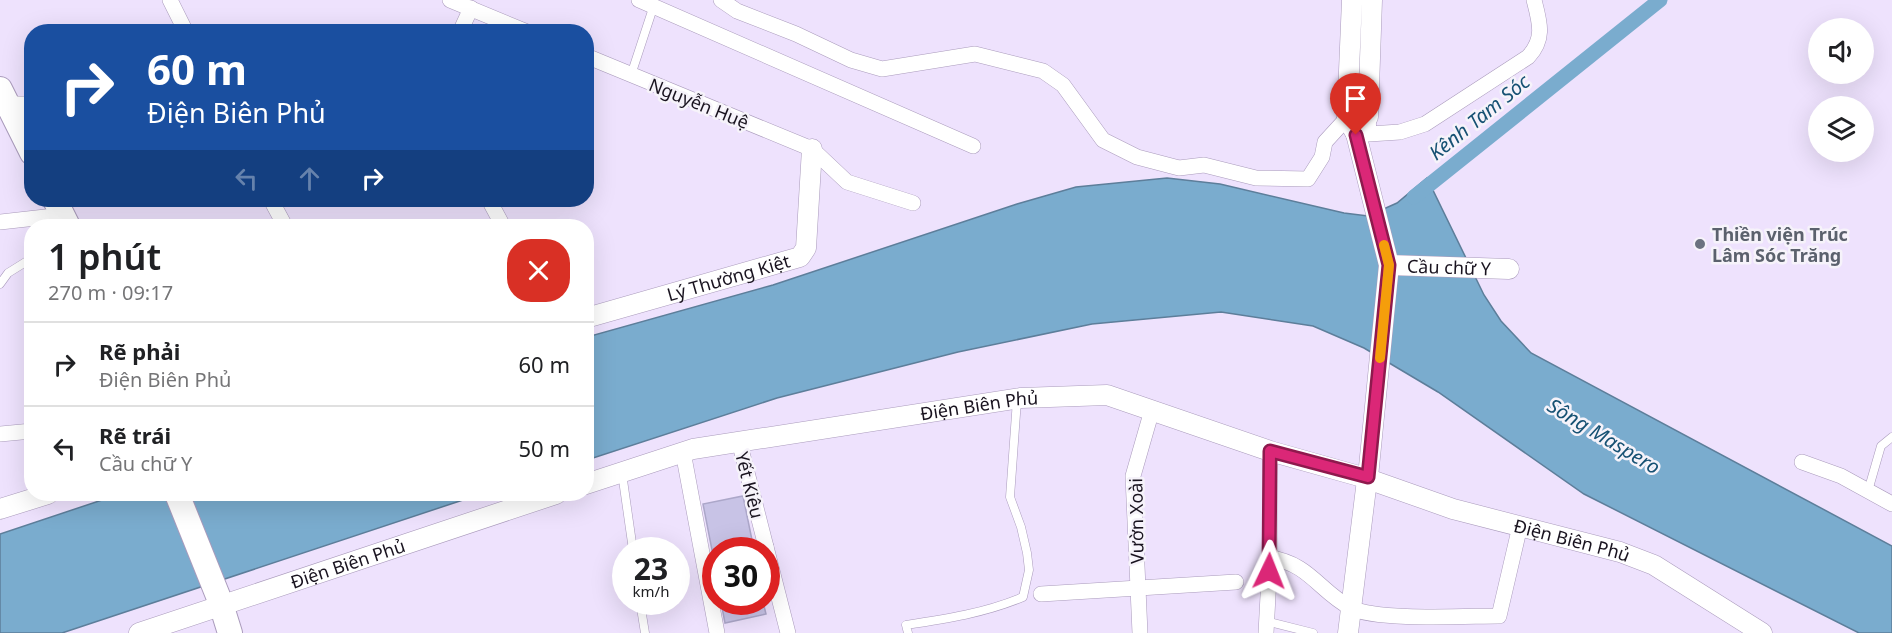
<!DOCTYPE html>
<html lang="vi">
<meta charset="utf-8">
<style>
body{margin:0;font-family:"Noto Sans",sans-serif;background:#f6f6f6;color:#202124;height:100vh;display:flex;flex-direction:column;font-size:22px;white-space:nowrap}
*{box-sizing:border-box;margin:0}
p{font-size:20px;color:#757577}
.icon{flex:none;width:33px;height:33px;fill:none;stroke:currentColor;stroke-width:2;stroke-linecap:round;stroke-linejoin:round}
.map{position:relative;flex:1;overflow:hidden}
.panel{position:absolute;left:24px;top:219px;width:570px;height:282px;display:flex;flex-direction:column;background:#fff;border-radius:24px;box-shadow:0 6px 24px #0002}
.panel>*{flex:none}
.guide{position:absolute;left:24px;top:24px;width:570px;height:183px;border-radius:24px;box-shadow:0 6px 24px #0002;background:#1a4fa0;color:#fff;overflow:hidden}
.controls{position:absolute;left:1808px;top:18px;display:grid;gap:12px}
.controls a{display:grid;place-items:center;width:66px;height:66px;border-radius:50%;background:#fff;box-shadow:0 6px 24px #0002;font-size:30px}
.speed{position:absolute;left:612px;top:537px;display:flex;gap:12px;font-size:30px;font-weight:700;text-align:center}
.speed>*{display:grid;place-content:center;width:78px;height:78px;border-radius:50%;background:#fff;box-shadow:0 6px 24px #0002;line-height:1}
.speed small{font-size:15px;font-weight:400}
.speed .limit{border:9px solid #d22;background:#fff;color:#111}
.pin{position:absolute;display:grid;place-items:center;width:51px;height:51px;color:#fff;margin:-62px -26px;border-radius:50% 50% 50% 0;rotate:-45deg;box-shadow:0 0 6px #0007}
.pin .icon{rotate:45deg}
.me{position:absolute;width:66px;margin:-33px;rotate:2deg;stroke-linejoin:round;filter:drop-shadow(0 0 4px #0008)}
.turn{display:flex;align-items:center;gap:21px;height:126px;padding:0 24px;font-size:27px}
.turn .icon{width:78px;height:78px;stroke-width:2.5}
.turn b{display:block;font-size:42px;line-height:51px}
.lanes{display:flex;align-items:center;height:57px;padding:0 24px;background:#0003;justify-content:center;gap:30px;direction:ltr}
.lanes .off{opacity:.35}
.round{display:grid;place-items:center;flex:none;width:63px;height:63px;border-radius:24px;background:#f6f6f6}
.head{display:flex;align-items:center;justify-content:space-between;height:102px;padding:0 24px}
h1{font-size:36px;font-weight:600;line-height:45px}
ul{padding:0;list-style:none}
li{display:flex;align-items:center;gap:18px;height:84px;padding:0 24px;border-top:2px solid #e0e0e0}
li div{flex:1}
li b{display:block;font-size:22px}
li em{font-style:normal}
.map>svg:first-child{display:block}
.water{fill:#7aacce;stroke:#5d7e9a;stroke-width:1.5}
.lines{fill:none;stroke-linecap:round;stroke-linejoin:round}
.canal{stroke:#7aacce;stroke-width:15}
.building{fill:#c8c3e6;stroke:#aca7c9;stroke-width:1.5}
.service-casing{stroke:#aa9bbc;stroke-width:9}
.minor-casing{stroke:#aa9bbc;stroke-width:16}
.tertiary-casing{stroke:#aa9bbc;stroke-width:21}
.primary-casing{stroke:#aa9bbc;stroke-width:26}
.service{stroke:#fff;stroke-width:8}
.minor{stroke:#fff;stroke-width:15}
.tertiary{stroke:#fff;stroke-width:20}
.primary{stroke:#fff;stroke-width:24}
.route-casing{stroke:#8e194d;stroke-width:15}
.route{stroke:#db2777;stroke-width:10}
.slow{stroke:#f59e0b;stroke-width:10}
.worship-dot{fill:#6b7280;stroke:#f6f3fa;stroke-width:2}
.labels{text-anchor:middle;dominant-baseline:central;stroke-width:5;stroke-linejoin:round;paint-order:stroke}
.street-label{font-size:18px;fill:#19131f;stroke:#f6f3fa}
.worship-label{font-size:18px;font-weight:bold;fill:#5b616d;stroke:#f6f3fa;text-anchor:start}
.water-label{font-size:20px;font-style:italic;fill:#165173;stroke:#f6f3fa}
</style>
<div class="map">
<svg width="1892" height="633" viewBox="0 0 1892 633">
<rect width="100%" height="100%" fill="#eee2fd"/>
<g class="water">
<polygon points="1167,178 1220,184 1344,213 1368,216 1397,203 1427,178 1484,295 1501,321 1531,353 1892,546 1892,633 1859,633 1584,494 1438,392 1364,348 1313,326 1221,312 1092,324 958,352 777,398 587,460 587,337 773,285 1017,204 1076,187"/>
<polygon points="120,494 481,494 62,633 0,633 0,534"/>
</g>
<g class="lines">
<polyline class="canal" points="1414,197 1660,0"/>
</g>
<g class="building">
<polygon points="743,496 752,540 712,550 703,504"/>
<polygon points="721,602 763,602 766,614 725,623"/>
</g>
<g class="lines">
<defs>
<g id="service">
<polyline points="631,75 654,5"/>
<polyline points="0,284 8,273 32,258"/>
<polyline points="622,473 633,550"/>
<polyline points="1868,491 1881,446 1892,437"/>
<polyline points="640,602 645,633"/>
<polyline points="1266,621 1313,633"/>
<path d="M908,633L906,625C946,619 985,613 1023,597L1029,570L1027,553L1021,527L1010,497L1017,400"/>
</g>
<g id="minor">
<polyline points="170,0 186,32"/>
<polyline points="450,0 527,32"/>
<polyline points="639,0 973,146"/>
<polyline points="721,0 737,11 796,34 851,60 882,69 975,54 1043,71 1063,85 1103,140 1137,157 1179,168 1204,165 1256,178 1308,179 1322,157 1325,142 1347,118"/>
<polyline points="460,32 471,8"/>
<polyline points="586,56 812,149 847,182 913,203"/>
<polyline points="2,104 32,104"/>
<path d="M1368,117L1369,134L1400,132L1425,124L1528,57C1545,39 1540,23 1534,0"/>
<polyline points="271,200 285,226"/>
<polyline points="489,200 503,226"/>
<polyline points="0,222 63,215"/>
<polyline points="0,434 32,431"/>
<polyline points="739,441 788,633"/>
<polyline points="683,452 717,633"/>
<polyline points="1802,462 1841,476 1892,504"/>
<polyline points="750,550 766,547"/>
<path d="M1270,558C1309,563 1320,592 1351,608C1378,621 1466,616 1499,616L1520,526"/>
<polyline points="1041,594 1236,582"/>
<polyline points="1140,633 1133,476 1152,410"/>
<polyline points="1266,633 1270,558 1270,451"/>
</g>
<g id="tertiary">
<polyline points="1352,0 1347,118 1356,134 1368,117 1372,0"/>
<polyline points="1356,134 1389,265 1368,477"/>
<path id="s1" d="M1389,265L1509,269"/>
<path id="s2" d="M586,318L800,257L806,248L812,149"/>
<path id="s3" d="M1368,479L1453,509L1620,552L1654,565L1762,633"/>
<path id="s4" d="M586,484L693,449L1021,398L1107,395L1270,451L1366,478"/>
<polyline points="0,509 48,494"/>
<path id="s5" d="M139,633L556,494"/>
<polyline points="1348,633 1367,480"/>
</g>
<g id="primary">
<polyline points="0,89 32,153"/>
<polyline points="55,200 68,226"/>
<polyline points="177,494 218,596"/>
<polyline points="221,604 230,633"/>
</g>
</defs>
<use href="#service" class="service-casing"/>
<use href="#minor" class="minor-casing"/>
<use href="#tertiary" class="tertiary-casing"/>
<use href="#primary" class="primary-casing"/>
<use href="#service" class="service"/>
<use href="#minor" class="minor"/>
<use href="#tertiary" class="tertiary"/>
<use href="#primary" class="primary"/>
</g>
<g class="lines">
<defs>
<polyline id="route" points="1269,571 1270,451 1368,477 1389,265 1356,135"/>
</defs>
<use href="#route" class="route-casing"/>
<use href="#route" class="route"/>
<polyline class="slow" points="1380,358 1389,265 1384,245"/>
</g>
<circle class="worship-dot" cx="1700" cy="244" r="6"/>
<g class="labels">
<g class="street-label">
<text transform="translate(699 103) rotate(22)">Nguyễn Huệ</text>
<text stroke="none"><textPath href="#s1" startOffset="60">Cầu chữ Y</textPath></text>
<text stroke="none"><textPath href="#s2" startOffset="148">Lý Thường Kiệt</textPath></text>
<text stroke="none"><textPath href="#s4" startOffset="402">Điện Biên Phủ</textPath></text>
<text transform="translate(750 485) rotate(76)">Yết Kiêu</text>
<text transform="translate(1136 521) rotate(-91)">Vườn Xoài</text>
<text stroke="none"><textPath href="#s3" startOffset="213">Điện Biên Phủ</textPath></text>
<text stroke="none"><textPath href="#s5" startOffset="220">Điện Biên Phủ</textPath></text>
</g>
<g class="worship-label">
<text x="1712" y="234">Thiền viện Trúc<tspan x="1712" dy="21">Lâm Sóc Trăng</tspan></text>
</g>
<g class="water-label">
<text transform="translate(1479 117) rotate(-39)">Kênh Tam Sóc</text>
<text transform="translate(1604 436) rotate(31)">Sông Maspero</text>
</g>
</g>
</svg>
<div class="controls">
<a><svg class="icon" aria-label="sound" viewBox="0 0 24 24"><path d="M4 9h4l5-4v14l-5-4H4zM17 9q2 3 0 6"/></svg></a>
<a><svg class="icon" aria-label="layers" viewBox="0 0 24 24"><path d="M12 4l9 5-9 5-9-5zM3 14l9 5 9-5"/></svg></a>
</div>
<div class="speed"><div>23<small>km/h</small></div><div class="limit">30</div></div>
<div class="pin" style="left:1356px;top:135px;background:#d93025"><svg class="icon" aria-label="arrive" viewBox="0 0 24 24"><path d="M6 21V4h12l-3 4 3 4H6"/></svg></div>
<svg class="me" style="left:1269px;top:571px" viewBox="-20 -20 40 40"><path d="M0-17L14 15 0 8-14 15z" fill="#db2777" stroke="#fff" stroke-width="4"/></svg>
<div class="guide">
<div class="turn"><svg class="icon" aria-label="right" viewBox="0 0 24 24"><path d="M7 20v-9h11M14 6l5 5-5 5"/></svg><div><b>60 m</b>Điện Biên Phủ</div></div>
<div class="lanes"><svg class="icon off" aria-label="left" viewBox="0 0 24 24"><path d="M17 20v-9H6M10 6l-5 5 5 5"/></svg><svg class="icon off" aria-label="ahead" viewBox="0 0 24 24"><path d="M12 20V5M6 11l6-6 6 6"/></svg><svg class="icon" aria-label="right" viewBox="0 0 24 24"><path d="M7 20v-9h11M14 6l5 5-5 5"/></svg></div>
</div>
<section class="panel">
<div class="head"><div><h1>1 phút</h1><p>270 m · 09:17</p></div><a class="round" style="background:#d93025;color:#fff"><svg class="icon" aria-label="close" viewBox="0 0 24 24"><path d="M6 6l12 12M18 6L6 18"/></svg></a></div>
<ul>
<li><svg class="icon" aria-label="right" viewBox="0 0 24 24"><path d="M7 20v-9h11M14 6l5 5-5 5"/></svg><div><b>Rẽ phải</b><p>Điện Biên Phủ</p></div><em>60 m</em></li>
<li><svg class="icon" aria-label="left" viewBox="0 0 24 24"><path d="M17 20v-9H6M10 6l-5 5 5 5"/></svg><div><b>Rẽ trái</b><p>Cầu chữ Y</p></div><em>50 m</em></li>
</ul>
</section>
</div>
